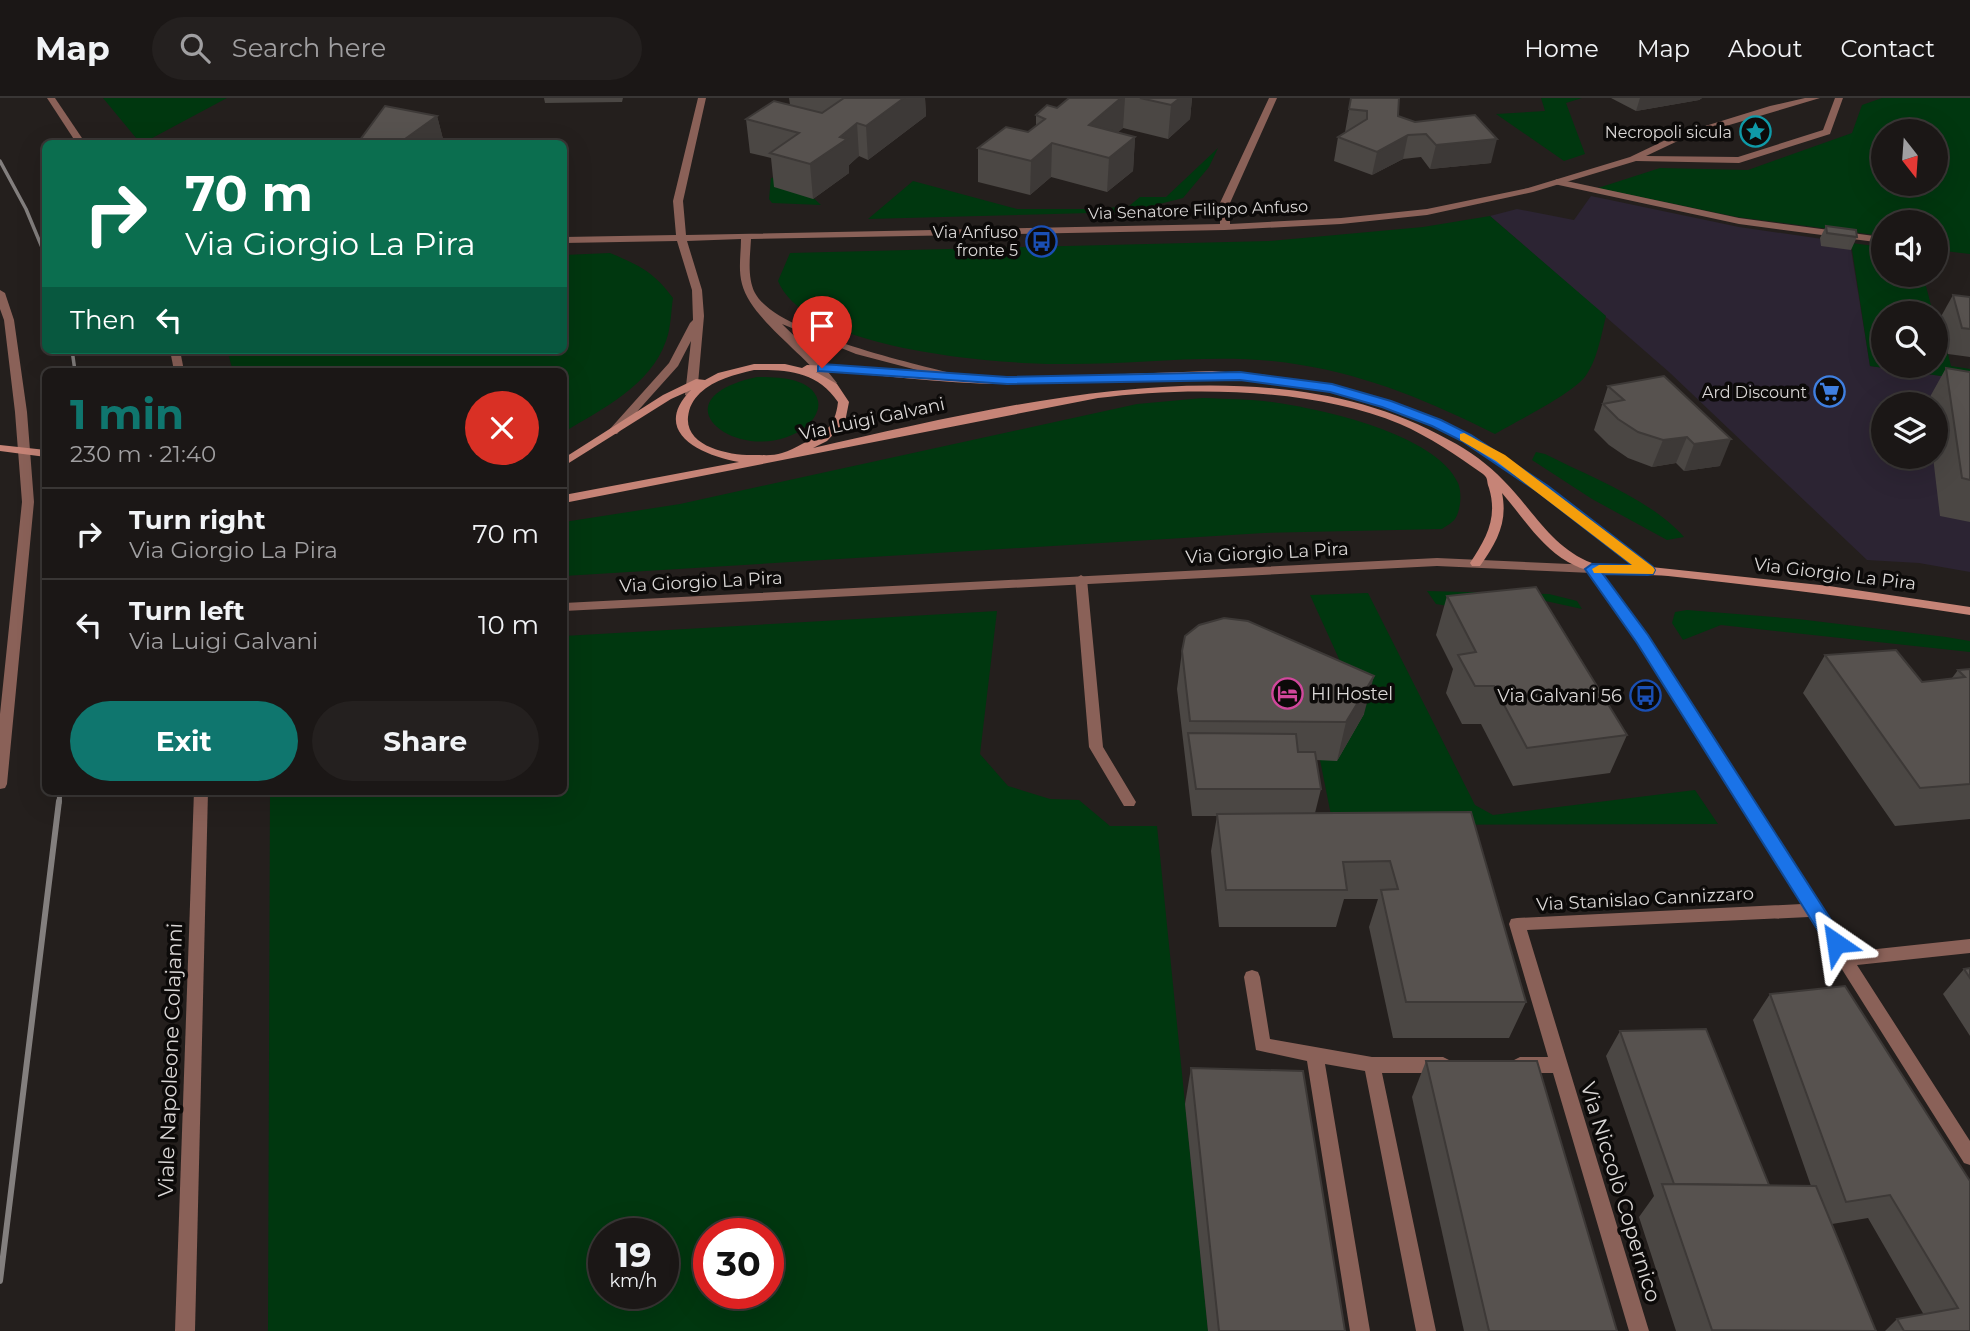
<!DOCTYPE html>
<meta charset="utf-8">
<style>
body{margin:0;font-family:Montserrat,sans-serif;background:#24201f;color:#f1f3f6;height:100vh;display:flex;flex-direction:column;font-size:26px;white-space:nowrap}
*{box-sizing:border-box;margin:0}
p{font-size:23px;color:#a09fa1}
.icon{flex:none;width:38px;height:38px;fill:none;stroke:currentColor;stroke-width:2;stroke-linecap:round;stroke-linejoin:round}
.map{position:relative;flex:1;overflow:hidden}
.sheet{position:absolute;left:42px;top:270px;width:525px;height:427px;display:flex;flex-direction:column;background:#1b1716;border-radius:10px;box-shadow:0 7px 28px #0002,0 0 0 2px #393635}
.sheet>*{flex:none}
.banner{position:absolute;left:42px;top:42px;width:525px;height:214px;border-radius:10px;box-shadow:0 7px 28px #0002,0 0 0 2px #393635;background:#0b6e4f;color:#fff;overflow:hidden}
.needle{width:46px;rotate:163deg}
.fabs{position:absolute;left:1871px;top:21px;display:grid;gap:14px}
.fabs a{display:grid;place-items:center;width:77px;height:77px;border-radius:50%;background:#1b1716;box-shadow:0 7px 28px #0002,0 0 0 2px #393635;font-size:35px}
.speed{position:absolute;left:588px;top:1120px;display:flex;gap:14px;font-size:35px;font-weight:700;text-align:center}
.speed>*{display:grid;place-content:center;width:91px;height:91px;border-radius:50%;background:#1b1716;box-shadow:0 7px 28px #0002,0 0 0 2px #393635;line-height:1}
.speed small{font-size:18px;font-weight:400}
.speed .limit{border:10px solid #d22;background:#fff;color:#111}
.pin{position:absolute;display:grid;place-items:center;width:60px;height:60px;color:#fff;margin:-72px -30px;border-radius:50% 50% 50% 0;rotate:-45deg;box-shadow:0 0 7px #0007}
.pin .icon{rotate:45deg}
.me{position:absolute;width:77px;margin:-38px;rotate:328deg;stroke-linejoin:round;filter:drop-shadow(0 0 5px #0008)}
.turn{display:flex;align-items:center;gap:24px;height:147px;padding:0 28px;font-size:32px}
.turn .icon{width:91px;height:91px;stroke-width:2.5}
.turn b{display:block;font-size:49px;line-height:60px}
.then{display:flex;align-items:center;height:66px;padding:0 28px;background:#0003;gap:14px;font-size:26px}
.round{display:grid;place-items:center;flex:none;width:74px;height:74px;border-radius:37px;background:#24201f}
.summary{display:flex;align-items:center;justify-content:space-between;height:119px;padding:0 28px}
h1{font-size:42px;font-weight:700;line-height:52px;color:#0f766e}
.cta{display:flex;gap:14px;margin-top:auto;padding:14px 28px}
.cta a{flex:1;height:80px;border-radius:42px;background:#0f766e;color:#fff;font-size:28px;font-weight:700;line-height:80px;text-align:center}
.cta a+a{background:#24201f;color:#f1f3f6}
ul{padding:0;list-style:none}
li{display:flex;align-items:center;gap:21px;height:91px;padding:0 28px;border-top:2px solid #393635}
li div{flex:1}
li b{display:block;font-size:26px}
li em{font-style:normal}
header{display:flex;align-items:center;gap:42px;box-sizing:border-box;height:98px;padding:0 35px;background:#1b1716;border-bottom:2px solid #393635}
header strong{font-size:33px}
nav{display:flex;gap:38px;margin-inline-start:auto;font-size:24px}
.search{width:490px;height:63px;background:#24201f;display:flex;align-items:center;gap:18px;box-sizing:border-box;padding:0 24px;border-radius:38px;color:#a09fa1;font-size:26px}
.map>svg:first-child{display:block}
.commercial{fill:#2c2433;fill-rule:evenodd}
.green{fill:#00370f;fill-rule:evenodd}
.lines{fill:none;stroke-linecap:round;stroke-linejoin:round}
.service{fill:#8a6158;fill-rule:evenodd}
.minor{fill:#8a6158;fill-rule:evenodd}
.tertiary{fill:#8a6158;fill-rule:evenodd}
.secondary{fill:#c68477;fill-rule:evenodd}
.rail-far2{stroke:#837f7e;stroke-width:3.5}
.rail-far1{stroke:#837f7e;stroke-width:5}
.rail{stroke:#837f7e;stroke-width:6}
.wall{fill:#4b4744}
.shaded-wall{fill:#3d3937}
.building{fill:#57524f;stroke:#3d3937;stroke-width:2}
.route{fill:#1a73e8;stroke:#114b97;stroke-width:2}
.slow{fill:#f59e0b}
.labels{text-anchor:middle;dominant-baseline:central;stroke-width:7;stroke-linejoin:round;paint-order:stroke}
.far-poi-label{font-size:16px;fill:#dad7d6;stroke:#0c0a09;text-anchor:end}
.far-street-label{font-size:16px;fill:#dad7d6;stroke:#0c0a09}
.street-label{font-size:18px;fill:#dad7d6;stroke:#0c0a09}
.poi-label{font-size:18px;fill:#dad7d6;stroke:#0c0a09;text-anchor:start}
.near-street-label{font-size:21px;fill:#dad7d6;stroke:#0c0a09}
</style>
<header>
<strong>Map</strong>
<div class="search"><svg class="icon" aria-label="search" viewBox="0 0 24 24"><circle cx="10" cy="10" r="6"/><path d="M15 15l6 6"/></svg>Search here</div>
<nav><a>Home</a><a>Map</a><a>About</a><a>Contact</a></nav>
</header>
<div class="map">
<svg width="1970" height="1233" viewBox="0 0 1970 1233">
<rect width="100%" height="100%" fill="#241f1d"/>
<path class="commercial" d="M1591,98L1739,129L1850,145L1870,268L1970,282V474L1919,465L1867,462L1669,274L1490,118L1517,111L1574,122ZM1883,306H1936V359H1883Z"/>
<g class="green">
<polygon points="103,0 227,0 141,46"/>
<polygon points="1541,0 1582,0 1566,5 1585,56 1564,63 1496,16 1545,13"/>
<path d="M1882,0H1970V156L1936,152V124H1883V138L1737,119L1598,90L1660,70L1748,72L1852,35L1862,7ZM1883,33H1936V86H1883Z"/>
<polygon points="1218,50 1209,69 1183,100 1128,114 868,121 913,83 1017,111 1096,111 1129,108 1140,99 1166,99"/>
<polygon points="790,78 821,107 772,105 769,101 771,80"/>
<path d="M1490,118L1606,218C1601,238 1597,264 1584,280C1568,298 1517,323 1495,336C1433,305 1370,278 1301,267C1222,253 1142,267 1062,266C996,266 806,252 778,183L790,155L1269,143L1423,129Z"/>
<polygon points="1851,145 1883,149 1883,177 1923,177 1932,211 1921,215 1883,215 1883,268 1936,268 1936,254 1948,256 1951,268 1970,271 1970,282 1870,268"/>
<path d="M610,155C639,167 654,174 673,200C671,213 671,230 666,243C650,288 602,311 564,334V273H233L227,252H564V157Z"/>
<path d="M757,279C776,279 812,279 818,303C820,312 814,321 808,327C749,376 646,303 757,279Z"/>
<path d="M1203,300C1226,301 1250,301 1272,304C1322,311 1436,336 1458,385C1462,394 1461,412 1455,421C1452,425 1446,428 1442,431L1264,435L564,478V424L680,406L1137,306Z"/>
<path d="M1536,354L1545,356C1588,378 1652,402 1684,439L1667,442L1592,401L1532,362Z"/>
<polygon points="1427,493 1549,496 1577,503 1582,511 1541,502 1454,509 1436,506"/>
<polygon points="1368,495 1475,707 1493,717 1695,692 1718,726 1333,727 1320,662 1364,616 1310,497"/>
<polygon points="1687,512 1798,521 1946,539 1970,543 1970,554 1721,527 1683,542 1672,525 1675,514"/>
<path d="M997,513L980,656L1008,688L1050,701L1079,702L1110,728H1157L1208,1233H268L270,693H564V538ZM604,1136H663V1195H604ZM709,1136H768V1195H709Z"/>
</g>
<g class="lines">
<polygon class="service" points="1557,81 1739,120 1882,139 1883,145 1739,126 1554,86 1552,84"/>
<g class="minor">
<path d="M698,0H706L683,103L686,137L1220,126V105L1269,0H1277L1230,105V126L1341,120L1427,111L1528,90L1630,59L1676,37L1770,8L1805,0H1820L1682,41L1646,58L1738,59L1823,32L1835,0H1843L1830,36L1739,65L1636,63L1533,94L1427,117L1341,126L1225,132L751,141C750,159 747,179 755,195C777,236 917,266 963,278L964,280L959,283L856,256L782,226L816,259L837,285L835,287H827C805,256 751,221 742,186C738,171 741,156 741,141L687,143L702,192L704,218L697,297L691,300L685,297L691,243L678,268L617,336H609V332L669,265L690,225L693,222L692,192L677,143L564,145V139L676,137L673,103Z"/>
<polygon points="0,192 5,195 14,222 27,314 34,404 7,686 5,690 0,691 0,616 22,404 15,314 4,222 0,211"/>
<polygon points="1592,467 1596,468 1647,538 1849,854 1970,841 1970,855 1857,867 1970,1043 1970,1067 1964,1065 1809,819 1527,832 1649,1233 1629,1233 1553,975 1520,975 1514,972 1511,967 1514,962 1520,959 1548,959 1509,826 1511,821 1517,820 1802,806 1637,544 1586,471"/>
<polygon points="1081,477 1087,481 1103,649 1136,704 1134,708 1124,708 1089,649 1075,481"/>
<polygon points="1252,872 1258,874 1260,879 1270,941 1372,959 1443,959 1449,962 1452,967 1449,972 1443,975 1382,975 1436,1233 1416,1233 1365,973 1325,966 1370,1233 1350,1233 1307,963 1256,952 1244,879 1246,874"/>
</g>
<g class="tertiary">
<polygon points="47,0 55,0 86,46 77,46"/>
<polygon points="170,252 180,252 184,273 174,273"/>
<polygon points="1437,460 1592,467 1598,471 1592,475 1437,468 564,513 564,505"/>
<polygon points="194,693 208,693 195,1233 175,1233"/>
</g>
<g class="secondary">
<path d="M754,266H785L802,270L807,267L832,268L1008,280L1212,273L1266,277L1316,285L1392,305L1469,336L1550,390L1651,469L1829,488L1970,509V517C1870,501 1769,489 1668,478C1634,475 1599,482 1568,464C1540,448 1523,419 1502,395C1508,424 1497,444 1480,468H1472L1470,465C1486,441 1498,420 1489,390C1486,383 1489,381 1483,376C1456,357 1430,339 1400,326C1314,290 1190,288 1098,300L564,405V397L739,364C701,357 650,334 691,292L671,301L564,368V360L663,297L696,281L705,282L718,275ZM754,272C788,272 817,273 838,304C835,330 825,335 802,346C796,349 789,353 782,355C774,358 764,357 755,357C733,358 685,350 688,319C689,309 693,302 700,295C715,281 734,277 754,272ZM816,274C879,275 946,287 1011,286C1068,286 1124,280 1181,280C1267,278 1356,292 1434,329C1509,363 1570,418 1634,468C1620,468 1605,470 1592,465C1552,450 1533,412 1504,383C1489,367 1469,352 1449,342C1266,238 1006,307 813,350L827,343L845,324L849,304L837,286Z"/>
<polygon points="0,347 46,352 46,359 0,353"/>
</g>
<g class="rail-far2">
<polyline points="0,63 26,111 46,159"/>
<polyline points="72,252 75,273"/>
</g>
<polyline class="rail-far1" points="59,705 60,693"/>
<polyline class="rail" points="0,1183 59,703"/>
</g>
<g class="wall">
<polygon points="544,0 623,0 622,4 545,5"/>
<polygon points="789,0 925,0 926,18 868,62 859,58 849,67 849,75 813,101 774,89 771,60 750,55 746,21 790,7"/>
<polygon points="1069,0 1192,0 1190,21 1168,41 1123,30 1118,34 1135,39 1133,73 1107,94 1051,79 1030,97 978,84 978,50 1028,34 1036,28 1036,17 1057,10"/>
<polygon points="1351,0 1398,18 1491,65 1430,71 1421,59 1403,61 1372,77 1334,63 1338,39 1346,34 1345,34"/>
<polygon points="1611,0 1702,0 1699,2 1636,13"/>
<polygon points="437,18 443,41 437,46 361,46 360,42"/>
<polygon points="1826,128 1857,139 1851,152 1821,148 1820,140"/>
<polygon points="1953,197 1970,199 1970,259 1948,256 1939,222"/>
<polygon points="1946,270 1970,274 1970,424 1940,418 1933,359 1936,359 1936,306 1926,306"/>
<polygon points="1664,278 1720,368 1684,373 1676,365 1652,369 1628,360 1609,347 1594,332 1608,288"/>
<polygon points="1447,498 1627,637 1610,675 1513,688 1481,626 1462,626 1446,595 1453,571 1436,537"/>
<polygon points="1182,553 1364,616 1337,663 1316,662 1321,691 1315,715 1471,714 1526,904 1509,940 1393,940 1369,829 1378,801 1344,801 1336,829 1219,829 1211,753 1217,718 1192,718 1177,591"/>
<polygon points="1825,557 1922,584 1952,580 1958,572 1970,571 1970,721 1895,728 1803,595"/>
<polygon points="1970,870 1970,938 1943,896 1964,871"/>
<polygon points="1845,888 1970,1233 1885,1233 1897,1221 1924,1217 1868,1120 1832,1126 1876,1233 1676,1233 1639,1119 1654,1098 1606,958 1620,933 1769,1087 1811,1088 1753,922 1770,896"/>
<polygon points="1426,963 1617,1233 1464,1233 1412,999"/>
<polygon points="1191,970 1345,1233 1208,1233 1185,1006"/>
</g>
<g class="shaded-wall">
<polygon points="903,0 925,0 926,18 868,62 866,28"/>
<polygon points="1121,0 1125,0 1123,30 1093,56 1089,27"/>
<polygon points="1180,0 1192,0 1190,21 1168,41 1171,7"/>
<polygon points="1640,0 1702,0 1699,2 1636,13"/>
<polygon points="437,18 443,41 437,46 398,46"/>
<polygon points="857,25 859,58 849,67 849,75 813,101 810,66"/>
<polygon points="1408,37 1403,61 1372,77 1377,54"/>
<polygon points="1135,39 1133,73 1107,94 1109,60"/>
<polygon points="1497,41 1491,65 1430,71 1436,47"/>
<polygon points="1052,45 1051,79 1030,97 1031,63"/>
<polygon points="1687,339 1676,365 1652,369 1663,342"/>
<polygon points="1731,341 1720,368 1684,373 1694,346"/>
<polygon points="1374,578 1364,616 1337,663 1346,624"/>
</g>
<g class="building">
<polygon points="844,0 904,0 866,28 857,25 840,39 847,41 810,66 770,55 799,35 746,21 774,3 822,15"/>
<polygon points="1069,0 1121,0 1089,27 1135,39 1109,60 1052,45 1031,63 978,50 1006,29 1028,34 1045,21 1036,17 1047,7 1057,10"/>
<polygon points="1140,0 1180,0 1171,7"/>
<polygon points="1351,0 1399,0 1398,18 1415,24 1475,17 1497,41 1436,47 1426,36 1408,37 1377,54 1338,39 1367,21 1367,13 1349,11"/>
<polygon points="385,8 437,18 398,46 376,46 360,42"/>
<polygon points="1826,128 1856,132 1857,139 1827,135"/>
<polygon points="1953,197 1970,199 1970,231 1962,230"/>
<polygon points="1946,270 1970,274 1970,382 1962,380"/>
<polygon points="1664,278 1731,341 1694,346 1687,339 1663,342 1638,334 1618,321 1603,306 1624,302 1608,288"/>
<polygon points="1536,489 1627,637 1527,650 1494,588 1475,588 1458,557 1476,554 1447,498"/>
<polygon points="1224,520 1248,523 1374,578 1346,624 1190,623 1182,553 1185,538 1199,527"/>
<polygon points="1896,552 1922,584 1965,579 1958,572 1970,571 1970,686 1920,690 1825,557"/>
<polygon points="1188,635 1296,636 1298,654 1315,654 1321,691 1196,691"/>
<polygon points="1471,714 1526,904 1406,904 1381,792 1398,791 1390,763 1343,764 1347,792 1226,792 1217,716"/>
<polygon points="1970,870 1970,880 1964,871"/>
<polygon points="1845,888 1970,1083 1970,1233 1904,1233 1897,1221 1958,1210 1890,1097 1846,1104 1770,896"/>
<polygon points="1706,931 1769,1087 1674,1086 1620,933"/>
<polygon points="1426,963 1537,963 1617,1233 1489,1233"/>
<polygon points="1191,970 1303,973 1345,1233 1219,1233"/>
<polygon points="1662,1086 1816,1088 1876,1233 1712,1232"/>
</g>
<polygon class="route" points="822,266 1007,279 1240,274 1332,286 1391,303 1441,322 1471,337 1548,388 1653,469 1655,472 1653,476 1648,477 1603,476 1648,537 1842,839 1845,845 1842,850 1836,852 1829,850 1637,545 1585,471 1592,466 1632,467 1538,394 1462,343 1432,328 1382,309 1330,294 1240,282 1007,286 818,273 818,268"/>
<polygon class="slow" points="1464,335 1505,357 1653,469 1655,472 1653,476 1594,475 1592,471 1599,467 1632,467 1496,363 1460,342 1460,336"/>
<defs>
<symbol id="sight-ring" viewBox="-11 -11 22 22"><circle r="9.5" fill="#0c0a09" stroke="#0f9aa8" stroke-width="1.5"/><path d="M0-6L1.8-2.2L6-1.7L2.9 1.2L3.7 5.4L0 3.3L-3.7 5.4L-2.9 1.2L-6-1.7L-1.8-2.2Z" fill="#0f9aa8"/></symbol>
<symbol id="bus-ring" viewBox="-11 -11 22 22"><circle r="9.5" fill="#0c0a09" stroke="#1a4fb4" stroke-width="1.5"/><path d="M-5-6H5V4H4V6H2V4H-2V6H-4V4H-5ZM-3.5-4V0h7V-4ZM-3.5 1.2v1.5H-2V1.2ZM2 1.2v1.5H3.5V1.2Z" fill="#1a4fb4"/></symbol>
<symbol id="supermarket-ring" viewBox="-11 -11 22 22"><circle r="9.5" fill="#0c0a09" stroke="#3f7fe0" stroke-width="1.5"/><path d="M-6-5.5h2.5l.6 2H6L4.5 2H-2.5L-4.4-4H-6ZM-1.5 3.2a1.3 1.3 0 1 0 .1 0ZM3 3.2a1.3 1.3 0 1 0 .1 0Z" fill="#3f7fe0"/></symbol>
<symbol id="hotel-ring" viewBox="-11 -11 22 22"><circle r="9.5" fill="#0c0a09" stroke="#d1479c" stroke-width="1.5"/><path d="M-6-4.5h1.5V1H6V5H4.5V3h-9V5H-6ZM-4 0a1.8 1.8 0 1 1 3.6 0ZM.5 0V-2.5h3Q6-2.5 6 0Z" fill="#d1479c"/></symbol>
</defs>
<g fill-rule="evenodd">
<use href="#sight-ring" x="1738" y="16" width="35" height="35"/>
<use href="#bus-ring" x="1024" y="126" width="35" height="35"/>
<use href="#supermarket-ring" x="1812" y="276" width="35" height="35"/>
<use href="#hotel-ring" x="1270" y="578" width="35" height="35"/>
<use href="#bus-ring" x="1628" y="580" width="35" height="35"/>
</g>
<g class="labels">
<g class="far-poi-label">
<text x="1732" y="34">Necropoli sicula</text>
<text x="1018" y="134">Via Anfuso<tspan x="1018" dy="18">fronte 5</tspan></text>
<text x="1807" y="294">Ard Discount</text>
</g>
<g class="far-street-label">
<text transform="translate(1198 112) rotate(-2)">Via Senatore Filippo Anfuso</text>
</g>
<g class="street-label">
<text transform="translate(872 321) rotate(-12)">Via Luigi Galvani</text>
<text transform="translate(1267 455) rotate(-3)">Via Giorgio La Pira</text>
<text transform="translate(1835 476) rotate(7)">Via Giorgio La Pira</text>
<text transform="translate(701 484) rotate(-3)">Via Giorgio La Pira</text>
<text transform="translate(1645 801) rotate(-3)">Via Stanislao Cannizzaro</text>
</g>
<g class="poi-label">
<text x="1311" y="596">HI Hostel</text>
<text x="1622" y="598" text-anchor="end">Via Galvani 56</text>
</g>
<g class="near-street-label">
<text transform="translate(170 962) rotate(-88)">Viale Napoleone Colajanni</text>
<text transform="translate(1621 1094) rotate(73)">Via Niccolò Copernico</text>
</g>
</g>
</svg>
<div class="fabs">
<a><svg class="needle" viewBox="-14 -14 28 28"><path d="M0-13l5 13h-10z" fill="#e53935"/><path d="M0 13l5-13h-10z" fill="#a09fa1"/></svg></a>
<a><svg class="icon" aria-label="sound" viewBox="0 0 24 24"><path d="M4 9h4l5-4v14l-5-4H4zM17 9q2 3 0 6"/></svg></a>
<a><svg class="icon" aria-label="search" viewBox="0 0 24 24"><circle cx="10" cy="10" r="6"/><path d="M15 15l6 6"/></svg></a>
<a><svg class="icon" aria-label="layers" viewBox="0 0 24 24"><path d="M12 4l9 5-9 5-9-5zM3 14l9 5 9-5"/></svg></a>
</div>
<div class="speed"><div>19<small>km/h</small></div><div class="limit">30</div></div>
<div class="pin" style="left:822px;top:270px;background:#d93025"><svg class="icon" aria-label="arrive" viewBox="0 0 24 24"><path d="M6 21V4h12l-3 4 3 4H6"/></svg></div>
<svg class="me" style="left:1836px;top:845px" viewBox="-20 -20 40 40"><path d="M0-17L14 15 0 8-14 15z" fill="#1a73e8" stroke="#fff" stroke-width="4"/></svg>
<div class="banner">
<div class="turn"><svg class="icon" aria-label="right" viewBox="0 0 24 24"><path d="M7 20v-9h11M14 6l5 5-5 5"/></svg><div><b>70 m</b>Via Giorgio La Pira</div></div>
<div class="then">Then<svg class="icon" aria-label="left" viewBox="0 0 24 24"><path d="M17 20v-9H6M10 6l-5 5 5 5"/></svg></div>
</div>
<section class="sheet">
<div class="summary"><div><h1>1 min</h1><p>230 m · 21:40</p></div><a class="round" style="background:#d93025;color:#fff"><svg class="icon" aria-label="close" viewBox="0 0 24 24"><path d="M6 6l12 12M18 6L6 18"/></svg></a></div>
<ul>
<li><svg class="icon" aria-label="right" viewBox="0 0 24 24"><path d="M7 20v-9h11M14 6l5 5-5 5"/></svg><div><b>Turn right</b><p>Via Giorgio La Pira</p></div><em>70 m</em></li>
<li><svg class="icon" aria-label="left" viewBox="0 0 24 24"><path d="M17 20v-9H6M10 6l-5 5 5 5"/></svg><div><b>Turn left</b><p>Via Luigi Galvani</p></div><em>10 m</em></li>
</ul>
<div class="cta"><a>Exit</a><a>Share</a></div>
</section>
</div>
